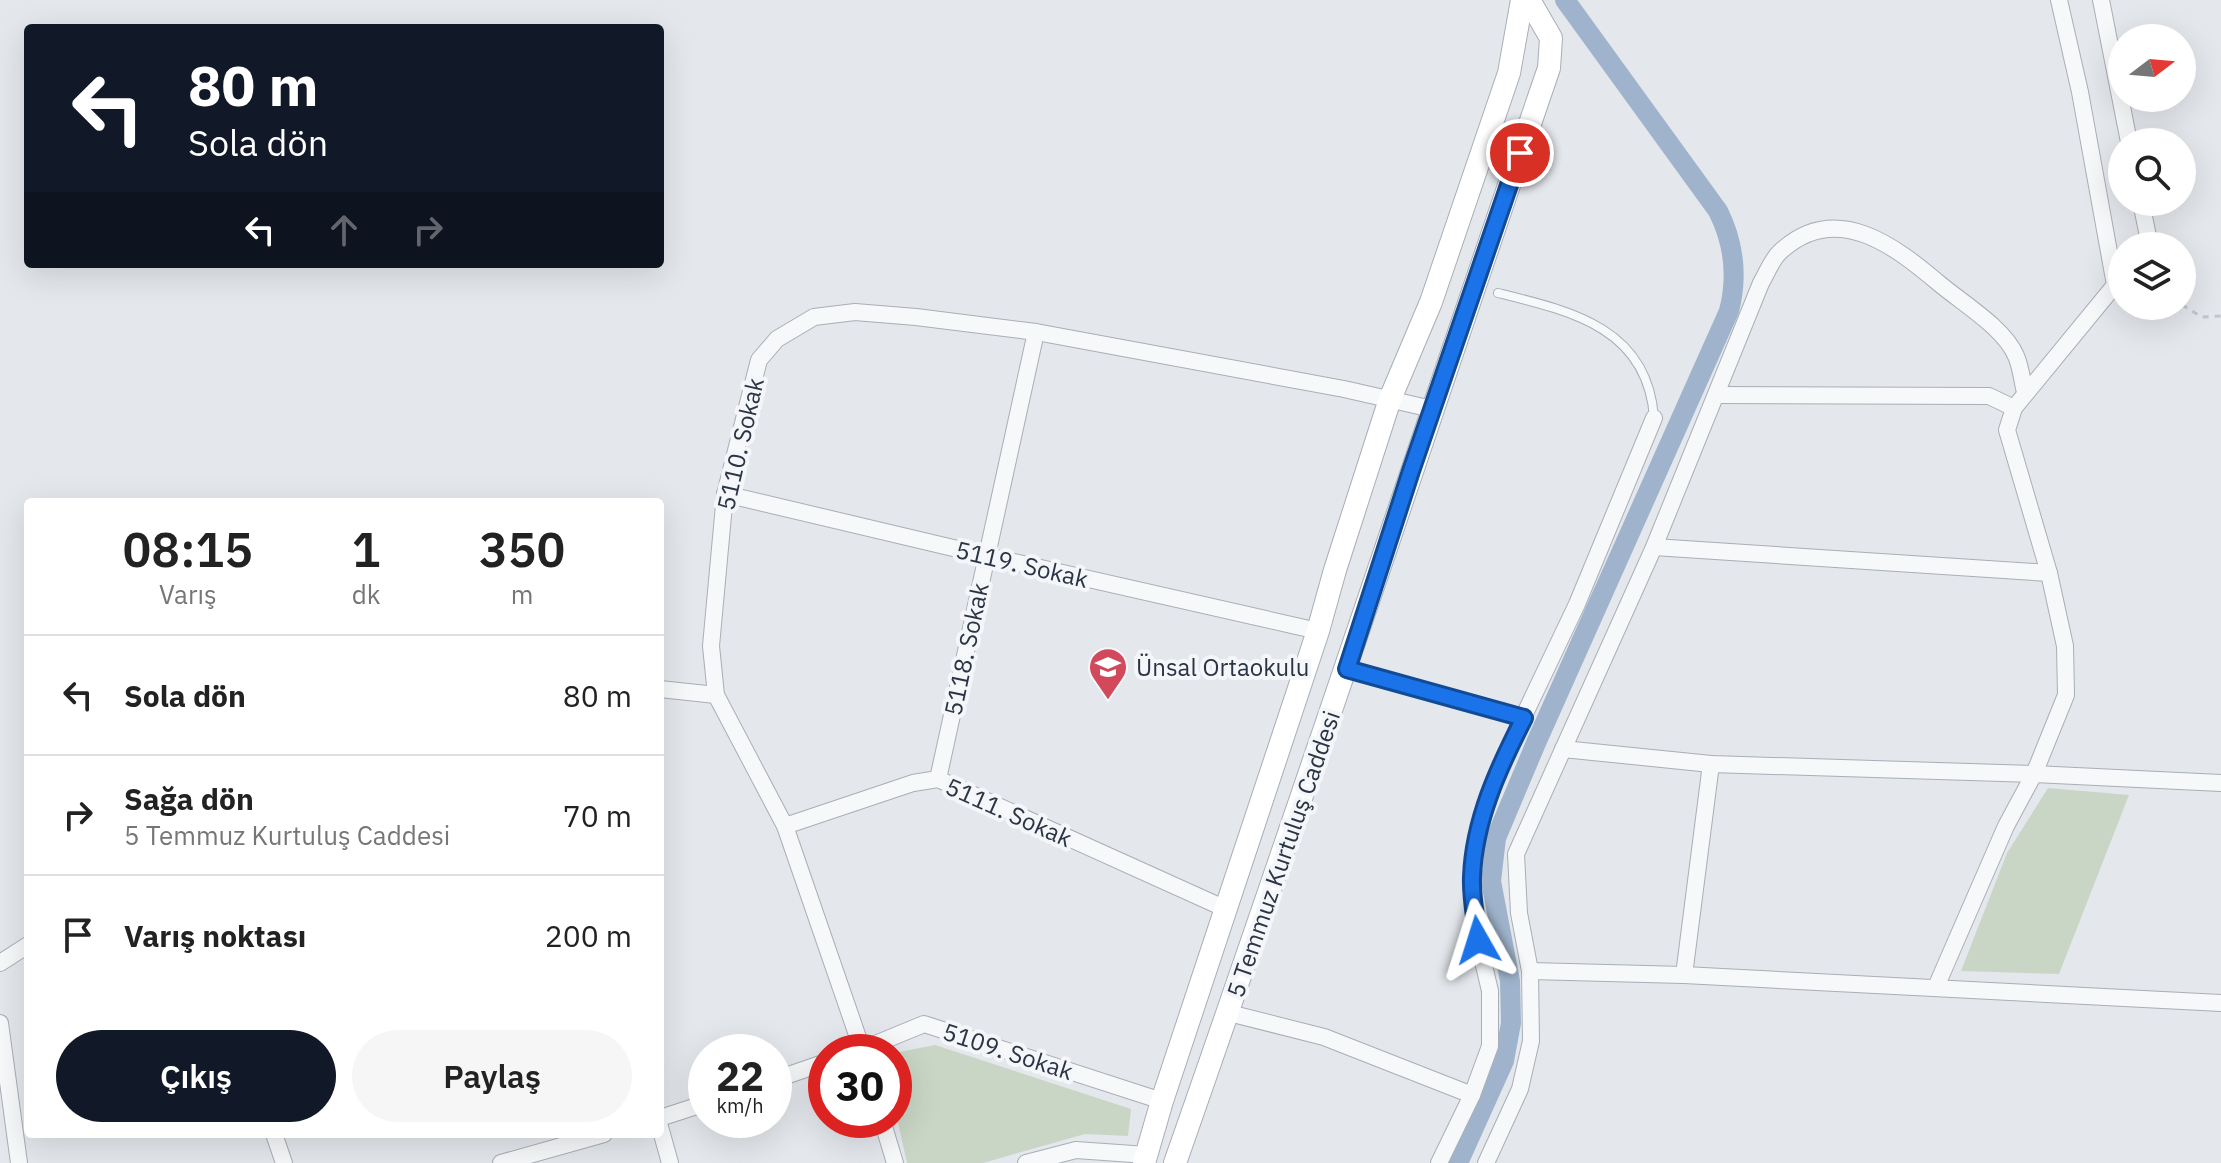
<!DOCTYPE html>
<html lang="tr">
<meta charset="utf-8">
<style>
body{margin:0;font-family:"IBM Plex Sans",sans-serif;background:#f6f6f6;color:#222;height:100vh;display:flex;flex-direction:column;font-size:30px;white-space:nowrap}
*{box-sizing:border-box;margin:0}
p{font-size:26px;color:#767676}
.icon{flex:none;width:44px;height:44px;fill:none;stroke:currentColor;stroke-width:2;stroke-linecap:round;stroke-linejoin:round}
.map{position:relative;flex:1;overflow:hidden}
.details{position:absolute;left:24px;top:498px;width:640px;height:640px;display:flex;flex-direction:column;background:#fff;border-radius:8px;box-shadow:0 8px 32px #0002}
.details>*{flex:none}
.guide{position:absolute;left:24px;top:24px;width:640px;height:244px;border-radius:8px;box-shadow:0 8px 32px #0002;background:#111827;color:#fff;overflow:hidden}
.needle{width:52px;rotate:74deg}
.buttons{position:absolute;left:2108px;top:24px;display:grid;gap:16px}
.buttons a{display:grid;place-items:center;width:88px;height:88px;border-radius:50%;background:#fff;box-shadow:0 8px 32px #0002;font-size:40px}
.speed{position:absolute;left:688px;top:1034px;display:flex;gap:16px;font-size:40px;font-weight:700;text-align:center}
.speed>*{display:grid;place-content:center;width:104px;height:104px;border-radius:50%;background:#fff;box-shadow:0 8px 32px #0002;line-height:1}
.speed small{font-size:20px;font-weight:400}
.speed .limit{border:12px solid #d22;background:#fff;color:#111}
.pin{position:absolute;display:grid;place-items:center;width:68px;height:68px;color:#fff;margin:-34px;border:4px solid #fff;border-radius:50%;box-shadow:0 2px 8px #0007}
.me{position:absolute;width:88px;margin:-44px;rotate:354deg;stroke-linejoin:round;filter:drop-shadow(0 0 6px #0008)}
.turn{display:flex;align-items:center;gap:28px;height:168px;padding:0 32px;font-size:36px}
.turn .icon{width:104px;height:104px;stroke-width:2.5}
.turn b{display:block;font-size:56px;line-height:68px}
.lanes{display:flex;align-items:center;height:76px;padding:0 32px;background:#0003;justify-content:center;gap:40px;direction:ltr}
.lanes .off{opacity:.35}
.eta{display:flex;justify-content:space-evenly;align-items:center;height:136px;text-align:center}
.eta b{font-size:48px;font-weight:600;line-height:56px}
.button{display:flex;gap:16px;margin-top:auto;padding:16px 32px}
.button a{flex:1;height:92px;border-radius:48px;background:#111827;color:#fff;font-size:32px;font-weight:600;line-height:92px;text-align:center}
.button a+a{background:#f6f6f6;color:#222}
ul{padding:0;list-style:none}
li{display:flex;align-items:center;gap:24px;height:120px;padding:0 32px;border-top:2px solid #e0e0e0}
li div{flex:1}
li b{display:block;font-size:30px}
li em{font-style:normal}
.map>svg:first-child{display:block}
.green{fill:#c9d6c5}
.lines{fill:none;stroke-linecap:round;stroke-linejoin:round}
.canal{stroke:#9fb4cc;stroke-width:20}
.lane-casing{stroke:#a9aeb7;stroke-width:10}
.street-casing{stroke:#a9aeb7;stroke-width:18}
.secondary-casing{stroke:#a9aeb7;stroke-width:24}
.path{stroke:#c2c5cb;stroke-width:3;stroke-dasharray:6 6;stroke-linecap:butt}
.lane{stroke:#f7f8fa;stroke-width:8}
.street{stroke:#f7f8fa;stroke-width:16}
.secondary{stroke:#fff;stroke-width:22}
.route-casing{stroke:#114b97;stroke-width:20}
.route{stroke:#1a73e8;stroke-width:14}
.labels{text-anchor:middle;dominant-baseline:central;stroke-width:8;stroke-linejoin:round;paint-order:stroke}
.street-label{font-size:24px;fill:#2b3445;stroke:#f4f6f9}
.poi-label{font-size:24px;fill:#2b3445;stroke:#f4f6f9;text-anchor:start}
</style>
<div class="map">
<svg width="2221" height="1163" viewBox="0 0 2221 1163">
<rect width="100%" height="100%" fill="#e4e7ec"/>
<g class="green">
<polygon points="2048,788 2129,795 2059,974 1961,971 2007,853"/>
<polygon points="935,1045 1131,1109 1128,1136 1085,1134 983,1163 907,1163 894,1105 894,1053"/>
</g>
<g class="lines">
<path class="canal" d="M1458,1163L1504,1061L1511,1023L1510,981L1491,881L1496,838L1536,743L1729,311C1738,276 1734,243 1718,211L1565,0"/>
<defs>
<path id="lane" d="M1498,293C1571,311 1648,328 1654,418"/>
<g id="street">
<polyline points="2101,0 2129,142"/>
<polyline points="2141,202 2150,246"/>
<polyline points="1717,395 1989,396 2014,408"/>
<polyline points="725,494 987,556 1318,631"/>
<polyline points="1654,547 2049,573"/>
<polyline points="1347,669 1524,718"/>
<polyline points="660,689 716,695"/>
<polyline points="1563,749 1711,764 2034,774 2221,783"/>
<polyline points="938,779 1036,332"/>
<polyline points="785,826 913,783 938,779 1226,909"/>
<polyline points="0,963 28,945"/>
<polyline points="1530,971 1684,975 2221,1003"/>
<polyline points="1684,975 1711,764"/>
<polyline points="1936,987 2006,826 2034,774 2066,695 2065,646 2049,573 2007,430 2014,408 2115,285 2080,92 2059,0"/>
<polyline points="1229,1013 1324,1037 1472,1095"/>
<polyline points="0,1023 19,1163"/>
<polyline points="856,1052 924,1024 1162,1101"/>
<polyline points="863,1052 785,826 716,695 711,646 725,494 759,360 777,339 814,317 855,312 916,317 1036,332 1344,389 1432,409"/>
<polyline points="774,1080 826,1062"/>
<polyline points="660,1118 706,1103"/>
<polyline points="882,1120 895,1163"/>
<polyline points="660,1127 670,1163"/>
<polyline points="274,1134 284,1163"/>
<polyline points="501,1163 604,1134"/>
<polyline points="1026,1163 1076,1150 1147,1155"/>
<polyline points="1439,1163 1472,1095 1490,1046 1490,991 1478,940 1471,878 1480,825 1500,766 1577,604 1654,418"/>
<path d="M1486,1163L1520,1089L1531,1041L1530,971L1519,913L1516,854L1654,547L1761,283C1767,273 1772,259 1780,252C1836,199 1896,247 1941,285C1964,304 2005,329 2016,356C2021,367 2022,381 2025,392"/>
</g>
<g id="secondary">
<polyline points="1144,1163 1162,1101 1318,631 1335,570 1390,399 1431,302 1509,73 1522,0"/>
<path d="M1175,1163C1303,799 1424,433 1549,68L1551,38L1529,0"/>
</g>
</defs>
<use href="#lane" class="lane-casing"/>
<use href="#street" class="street-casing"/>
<use href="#secondary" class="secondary-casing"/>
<polyline class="path" points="2182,305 2202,317 2221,316"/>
<use href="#lane" class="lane"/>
<use href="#street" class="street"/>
<use href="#secondary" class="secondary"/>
</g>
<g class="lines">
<defs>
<path id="route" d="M1478,940C1476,920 1471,897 1472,877C1474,820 1499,767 1524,718L1347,669L1411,471L1520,153"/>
</defs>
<use href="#route" class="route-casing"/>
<use href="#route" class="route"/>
</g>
<defs>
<symbol id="school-pin" viewBox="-11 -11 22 30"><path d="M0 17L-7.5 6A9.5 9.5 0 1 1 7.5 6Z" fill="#d1495b" stroke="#f4f6f9"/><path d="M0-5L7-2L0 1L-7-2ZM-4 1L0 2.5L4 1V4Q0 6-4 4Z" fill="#fff"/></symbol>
</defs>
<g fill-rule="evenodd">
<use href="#school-pin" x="1086" y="645" width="44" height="60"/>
</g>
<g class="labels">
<g class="street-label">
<text transform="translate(740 444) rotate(-77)">5110. Sokak</text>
<text transform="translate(1022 564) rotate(13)">5119. Sokak</text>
<text transform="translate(966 649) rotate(-78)">5118. Sokak</text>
<text transform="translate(1009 812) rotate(24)">5111. Sokak</text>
<text transform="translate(1283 854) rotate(-71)">5 Temmuz Kurtuluş Caddesi</text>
<text transform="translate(1008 1051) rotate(18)">5109. Sokak</text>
</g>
<g class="poi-label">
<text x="1136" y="667">Ünsal Ortaokulu</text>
</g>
</g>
</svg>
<div class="buttons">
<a><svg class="needle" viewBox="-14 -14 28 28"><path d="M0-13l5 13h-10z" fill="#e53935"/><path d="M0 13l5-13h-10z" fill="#767676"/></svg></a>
<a><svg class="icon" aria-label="search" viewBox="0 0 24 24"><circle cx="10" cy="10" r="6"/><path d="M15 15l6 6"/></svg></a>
<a><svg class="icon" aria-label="layers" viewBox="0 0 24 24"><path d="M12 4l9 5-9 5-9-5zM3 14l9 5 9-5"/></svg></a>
</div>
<div class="speed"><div>22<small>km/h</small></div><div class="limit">30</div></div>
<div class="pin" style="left:1520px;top:153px;background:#d93025"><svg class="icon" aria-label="arrive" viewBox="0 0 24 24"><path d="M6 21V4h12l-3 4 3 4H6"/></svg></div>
<svg class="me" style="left:1478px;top:940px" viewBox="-20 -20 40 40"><path d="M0-17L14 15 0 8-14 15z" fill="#1a73e8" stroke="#fff" stroke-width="4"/></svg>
<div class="guide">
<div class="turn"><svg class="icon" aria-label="left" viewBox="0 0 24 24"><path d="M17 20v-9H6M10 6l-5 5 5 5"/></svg><div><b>80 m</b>Sola dön</div></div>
<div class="lanes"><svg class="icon" aria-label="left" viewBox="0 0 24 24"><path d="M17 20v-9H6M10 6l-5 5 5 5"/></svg><svg class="icon off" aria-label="ahead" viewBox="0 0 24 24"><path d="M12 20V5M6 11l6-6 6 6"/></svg><svg class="icon off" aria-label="right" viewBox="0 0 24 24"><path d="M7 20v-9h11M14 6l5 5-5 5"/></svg></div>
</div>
<section class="details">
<div class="eta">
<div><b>08:15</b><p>Varış</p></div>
<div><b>1</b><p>dk</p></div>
<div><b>350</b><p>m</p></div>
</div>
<ul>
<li><svg class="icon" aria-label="left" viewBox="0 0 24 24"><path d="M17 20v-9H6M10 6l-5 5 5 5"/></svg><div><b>Sola dön</b></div><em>80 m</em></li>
<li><svg class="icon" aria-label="right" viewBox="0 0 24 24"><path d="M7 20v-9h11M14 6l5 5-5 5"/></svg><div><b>Sağa dön</b><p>5 Temmuz Kurtuluş Caddesi</p></div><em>70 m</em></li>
<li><svg class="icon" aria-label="arrive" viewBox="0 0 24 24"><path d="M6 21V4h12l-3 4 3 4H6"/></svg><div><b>Varış noktası</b></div><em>200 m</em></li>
</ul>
<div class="button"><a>Çıkış</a><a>Paylaş</a></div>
</section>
</div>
